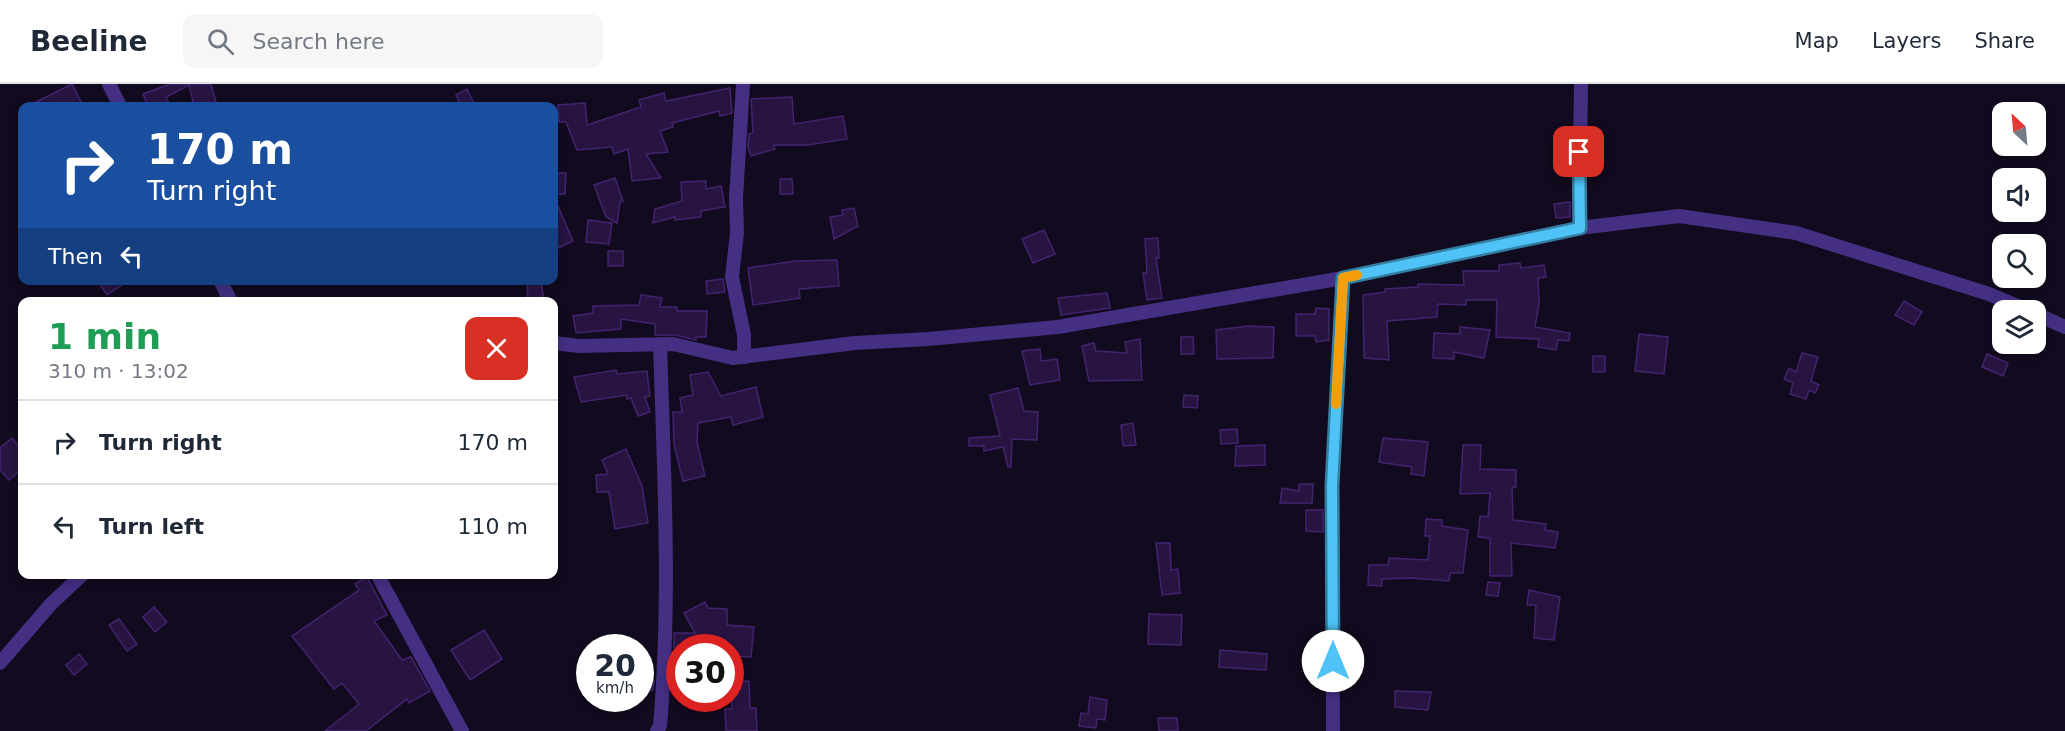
<!DOCTYPE html>
<meta charset="utf-8">
<style>
body{margin:0;font-family:"DejaVu Sans",sans-serif;background:#f6f6f7;color:#1f2937;height:100vh;display:flex;flex-direction:column;font-size:22px;white-space:nowrap}
*{box-sizing:border-box;margin:0}
p{font-size:20px;color:#747a83}
.icon{flex:none;width:33px;height:33px;fill:none;stroke:currentColor;stroke-width:2;stroke-linecap:round;stroke-linejoin:round}
.map{position:relative;flex:1;overflow:hidden}
.details{position:absolute;left:18px;top:213px;width:540px;height:282px;display:flex;flex-direction:column;background:#fff;border-radius:12px;box-shadow:0 3px 9px #0003}
.details>*{flex:none}
.banner{position:absolute;left:18px;top:18px;width:540px;height:183px;border-radius:12px;box-shadow:0 3px 9px #0003;background:#1a4fa0;color:#fff;overflow:hidden}
.needle{width:39px;rotate:334deg}
.fabs{position:absolute;left:1992px;top:18px;display:grid;gap:12px}
.fabs a{display:grid;place-items:center;width:54px;height:54px;border-radius:12px;background:#fff;box-shadow:0 3px 9px #0003;font-size:30px}
.speed{position:absolute;left:576px;top:550px;display:flex;gap:12px;font-size:30px;font-weight:700;text-align:center}
.speed>*{display:grid;place-content:center;width:78px;height:78px;border-radius:50%;background:#fff;box-shadow:0 3px 9px #0003;line-height:1}
.speed small{font-size:15px;font-weight:400}
.speed .limit{border:9px solid #d22;background:#fff;color:#111}
.pin{position:absolute;display:grid;place-items:center;width:51px;height:51px;color:#fff;margin:-26px;border-radius:12px;box-shadow:0 3px 9px #0006}
.me{position:absolute;width:66px;margin:-33px;rotate:0deg;stroke-linejoin:round;filter:drop-shadow(0 0 4px #0008)}
.turn{display:flex;align-items:center;gap:21px;height:126px;padding:0 30px;font-size:27px}
.turn .icon{width:78px;height:78px;stroke-width:2.5}
.turn b{display:block;font-size:42px;line-height:51px}
.then{display:flex;align-items:center;height:57px;padding:0 30px;background:#0003;gap:12px;font-size:22px}
.round{display:grid;place-items:center;flex:none;width:63px;height:63px;border-radius:12px;background:#f6f6f7}
.headline{display:flex;align-items:center;justify-content:space-between;height:102px;padding:0 30px}
h1{font-size:36px;font-weight:800;line-height:45px;color:#1e9e55}
ul{padding:0;list-style:none}
li{display:flex;align-items:center;gap:18px;height:84px;padding:0 30px;border-top:2px solid #e0e1e3}
li div{flex:1}
li b{display:block;font-size:22px}
li em{font-style:normal}
header{display:flex;align-items:center;gap:36px;box-sizing:border-box;height:84px;padding:0 30px;background:#fff;border-bottom:2px solid #e0e1e3}
header strong{font-size:28px}
nav{display:flex;gap:33px;margin-inline-start:auto;font-size:21px}
.search{width:420px;height:54px;background:#f6f6f7;display:flex;align-items:center;gap:15px;box-sizing:border-box;padding:0 21px;border-radius:12px;color:#747a83;font-size:22px}
.map>svg:first-child{display:block}
.building{fill:#271441;stroke:#432370;stroke-width:1.5}
.lines{fill:none;stroke-linecap:round;stroke-linejoin:round}
.street{stroke:#442f83;stroke-width:14}
.route-casing{stroke:#337fa1;stroke-width:15}
.route{stroke:#4fc3f7;stroke-width:10}
.slow{stroke:#f59e0b;stroke-width:10}
</style>
<header>
<strong>Beeline</strong>
<div class="search"><svg class="icon" aria-label="search" viewBox="0 0 24 24"><circle cx="10" cy="10" r="6"/><path d="M15 15l6 6"/></svg>Search here</div>
<nav><a>Map</a><a>Layers</a><a>Share</a></nav>
</header>
<div class="map">
<svg width="2065" height="647" viewBox="0 0 2065 647">
<rect width="100%" height="100%" fill="#120a1e"/>
<g class="building">
<polygon points="72,0 81,18 71,22 28,22"/>
<polygon points="170,0 211,0 216,18 194,22 189,1 166,13 170,22 148,22 143,10"/>
<polygon points="730,4 732,29 720,32 719,27 672,39 673,43 660,47 668,68 646,70 661,94 632,97 628,65 614,70 612,63 577,66 566,38 559,38 558,21 585,19 587,41 641,23 639,16 664,9 666,17"/>
<polygon points="467,5 475,22 461,22 456,11"/>
<polygon points="792,13 794,40 843,32 847,55 808,61 774,61 775,65 751,72 748,63 749,50 753,49 751,15"/>
<polygon points="554,89 566,89 565,110 554,110"/>
<polygon points="615,94 623,117 620,118 617,139 606,133 594,101"/>
<polygon points="780,95 792,95 793,110 780,110"/>
<polygon points="706,97 706,105 721,102 725,123 701,127 701,133 675,136 675,133 653,139 655,125 682,117 681,98"/>
<polygon points="554,113 573,157 554,166"/>
<polygon points="1570,118 1570,133 1556,134 1554,120"/>
<polygon points="854,124 858,142 834,155 830,133 843,131 842,126"/>
<polygon points="588,136 612,139 609,160 586,158"/>
<polygon points="1044,146 1055,170 1033,179 1022,155"/>
<polygon points="1158,154 1159,174 1156,174 1162,214 1147,216 1143,189 1147,189 1145,155"/>
<rect x="608" y="167" width="15" height="15"/>
<polygon points="837,176 839,202 799,205 800,214 753,221 748,184 795,177"/>
<polygon points="1520,179 1521,184 1544,181 1546,193 1538,194 1539,219 1535,243 1570,249 1569,257 1558,256 1556,266 1538,263 1539,255 1496,253 1497,216 1466,216 1466,221 1438,220 1437,233 1387,237 1389,276 1364,274 1363,211 1385,208 1385,205 1418,203 1418,200 1464,201 1463,187 1499,187 1499,181"/>
<polygon points="723,195 725,208 707,210 706,197"/>
<polygon points="97,196 129,196 107,211"/>
<polygon points="527,196 541,196 544,218 528,218"/>
<polygon points="1107,209 1110,224 1061,231 1058,214"/>
<polygon points="641,211 662,214 660,223 677,223 677,227 707,227 706,253 696,253 696,256 675,251 655,251 655,240 621,235 621,245 576,249 573,232 593,229 593,222 639,221"/>
<polygon points="1904,217 1922,228 1914,241 1895,231"/>
<polygon points="1316,224 1329,225 1329,256 1316,258 1315,252 1296,252 1296,230 1315,230"/>
<polygon points="1249,242 1274,243 1273,274 1217,275 1216,246"/>
<polygon points="1460,243 1490,246 1484,274 1454,268 1454,275 1433,274 1434,249 1460,250"/>
<polygon points="1639,250 1668,253 1664,290 1635,287"/>
<polygon points="1181,253 1193,253 1194,270 1181,270"/>
<polygon points="1140,255 1142,296 1089,297 1082,262 1094,259 1096,267 1127,269 1125,258"/>
<polygon points="1040,265 1041,277 1057,275 1060,296 1030,301 1022,267"/>
<polygon points="1802,269 1818,273 1811,297 1819,301 1815,309 1809,306 1806,315 1790,310 1793,299 1784,295 1789,284 1796,288"/>
<polygon points="1987,270 2008,279 2003,292 1982,283"/>
<rect x="1593" y="272" width="12" height="16"/>
<polygon points="616,286 617,290 647,287 650,312 645,313 650,328 638,332 631,314 627,315 627,311 581,318 574,293"/>
<polygon points="708,288 721,312 756,303 763,333 733,341 731,333 698,339 697,358 705,392 683,397 674,361 673,328 682,328 680,314 693,311 690,291"/>
<polygon points="1018,304 1024,327 1038,328 1037,356 1012,355 1011,383 1008,383 1003,363 984,367 984,362 969,362 969,354 1000,352 990,311"/>
<polygon points="1184,311 1198,312 1197,324 1183,323"/>
<polygon points="1133,339 1136,361 1123,362 1121,341"/>
<polygon points="1237,345 1238,359 1221,360 1220,346"/>
<polygon points="12,354 22,367 22,385 9,396 0,386 0,364"/>
<polygon points="1383,354 1428,358 1424,392 1411,390 1412,383 1379,378"/>
<polygon points="1265,361 1265,381 1235,382 1236,362"/>
<polygon points="1463,361 1481,361 1480,385 1516,386 1516,403 1512,403 1513,436 1546,440 1545,446 1558,448 1555,464 1511,459 1512,492 1490,492 1490,454 1478,453 1480,432 1488,433 1490,409 1460,410"/>
<polygon points="626,365 642,402 648,439 615,445 609,408 597,408 596,391 608,390 602,376"/>
<polygon points="1299,400 1313,400 1312,419 1280,419 1282,404 1299,407"/>
<polygon points="1306,426 1323,426 1323,448 1306,447"/>
<polygon points="1426,435 1442,436 1442,442 1468,446 1463,489 1450,489 1449,497 1411,494 1382,495 1382,502 1368,501 1369,481 1388,481 1389,474 1428,476 1430,452 1425,452"/>
<polygon points="1156,459 1170,459 1171,486 1178,485 1180,509 1162,511"/>
<polygon points="367,493 387,531 374,537 402,576 411,573 430,607 409,619 407,615 366,647 325,647 359,620 342,599 334,605 292,552 359,506 355,500"/>
<polygon points="1488,498 1500,499 1498,512 1486,511"/>
<polygon points="1529,506 1560,513 1554,556 1534,554 1536,521 1527,521"/>
<polygon points="705,518 708,524 727,525 727,541 754,543 751,573 730,572 730,564 674,564 674,549 695,549 684,529"/>
<polygon points="154,523 167,538 155,548 143,533"/>
<polygon points="1149,530 1182,531 1181,561 1148,560"/>
<polygon points="119,535 137,560 127,567 109,541"/>
<polygon points="484,546 502,575 470,596 451,566"/>
<polygon points="640,565 654,598 653,606 640,611"/>
<polygon points="1220,566 1267,570 1266,586 1219,583"/>
<polygon points="79,570 87,580 74,591 66,581"/>
<polygon points="749,597 750,624 756,624 757,647 726,647 725,625 732,625 731,598"/>
<polygon points="1395,607 1431,608 1428,626 1395,623"/>
<polygon points="1090,613 1107,616 1105,636 1097,635 1096,644 1079,642 1081,629 1088,630"/>
<polygon points="1158,634 1177,634 1178,647 1159,647"/>
</g>
<g class="lines">
<g class="street">
<polyline points="109,0 120,22"/>
<polyline points="743,0 736,114 737,149 732,193 744,251 744,273"/>
<polyline points="1579,144 1581,0"/>
<polyline points="220,196 231,218"/>
<polyline points="2036,230 2065,243"/>
<polyline points="554,259 579,262 673,260 733,274 855,259 928,255 1058,243 1343,194 1579,144 1679,132 1796,149 1989,210 2027,226"/>
<polyline points="377,490 462,647"/>
<polyline points="0,579 51,520 83,490"/>
<path d="M657,647L660,642C671,515 664,388 660,261"/>
<polyline points="1333,647 1332,401 1343,194"/>
</g>
</g>
<g class="lines">
<defs>
<polyline id="route" points="1333,577 1332,401 1343,194 1580,144 1579,68"/>
</defs>
<use href="#route" class="route-casing"/>
<use href="#route" class="route"/>
<polyline class="slow" points="1336,320 1343,194 1357,191"/>
</g>
</svg>
<div class="fabs">
<a><svg class="needle" viewBox="-14 -14 28 28"><path d="M0-13l5 13h-10z" fill="#e53935"/><path d="M0 13l5-13h-10z" fill="#747a83"/></svg></a>
<a><svg class="icon" aria-label="sound" viewBox="0 0 24 24"><path d="M4 9h4l5-4v14l-5-4H4zM17 9q2 3 0 6"/></svg></a>
<a><svg class="icon" aria-label="search" viewBox="0 0 24 24"><circle cx="10" cy="10" r="6"/><path d="M15 15l6 6"/></svg></a>
<a><svg class="icon" aria-label="layers" viewBox="0 0 24 24"><path d="M12 4l9 5-9 5-9-5zM3 14l9 5 9-5"/></svg></a>
</div>
<div class="speed"><div>20<small>km/h</small></div><div class="limit">30</div></div>
<div class="pin" style="left:1579px;top:68px;background:#d93025"><svg class="icon" aria-label="arrive" viewBox="0 0 24 24"><path d="M6 21V4h12l-3 4 3 4H6"/></svg></div>
<svg class="me" style="left:1333px;top:577px" viewBox="-20 -20 40 40"><circle r="19" fill="#fff"/><path d="M0-13L10 11 0 6-10 11z" fill="#4fc3f7"/></svg>
<div class="banner">
<div class="turn"><svg class="icon" aria-label="right" viewBox="0 0 24 24"><path d="M7 20v-9h11M14 6l5 5-5 5"/></svg><div><b>170 m</b>Turn right</div></div>
<div class="then">Then<svg class="icon" aria-label="left" viewBox="0 0 24 24"><path d="M17 20v-9H6M10 6l-5 5 5 5"/></svg></div>
</div>
<section class="details">
<div class="headline"><div><h1>1 min</h1><p>310 m · 13:02</p></div><a class="round" style="background:#d93025;color:#fff"><svg class="icon" aria-label="close" viewBox="0 0 24 24"><path d="M6 6l12 12M18 6L6 18"/></svg></a></div>
<ul>
<li><svg class="icon" aria-label="right" viewBox="0 0 24 24"><path d="M7 20v-9h11M14 6l5 5-5 5"/></svg><div><b>Turn right</b></div><em>170 m</em></li>
<li><svg class="icon" aria-label="left" viewBox="0 0 24 24"><path d="M17 20v-9H6M10 6l-5 5 5 5"/></svg><div><b>Turn left</b></div><em>110 m</em></li>
</ul>
</section>
</div>
